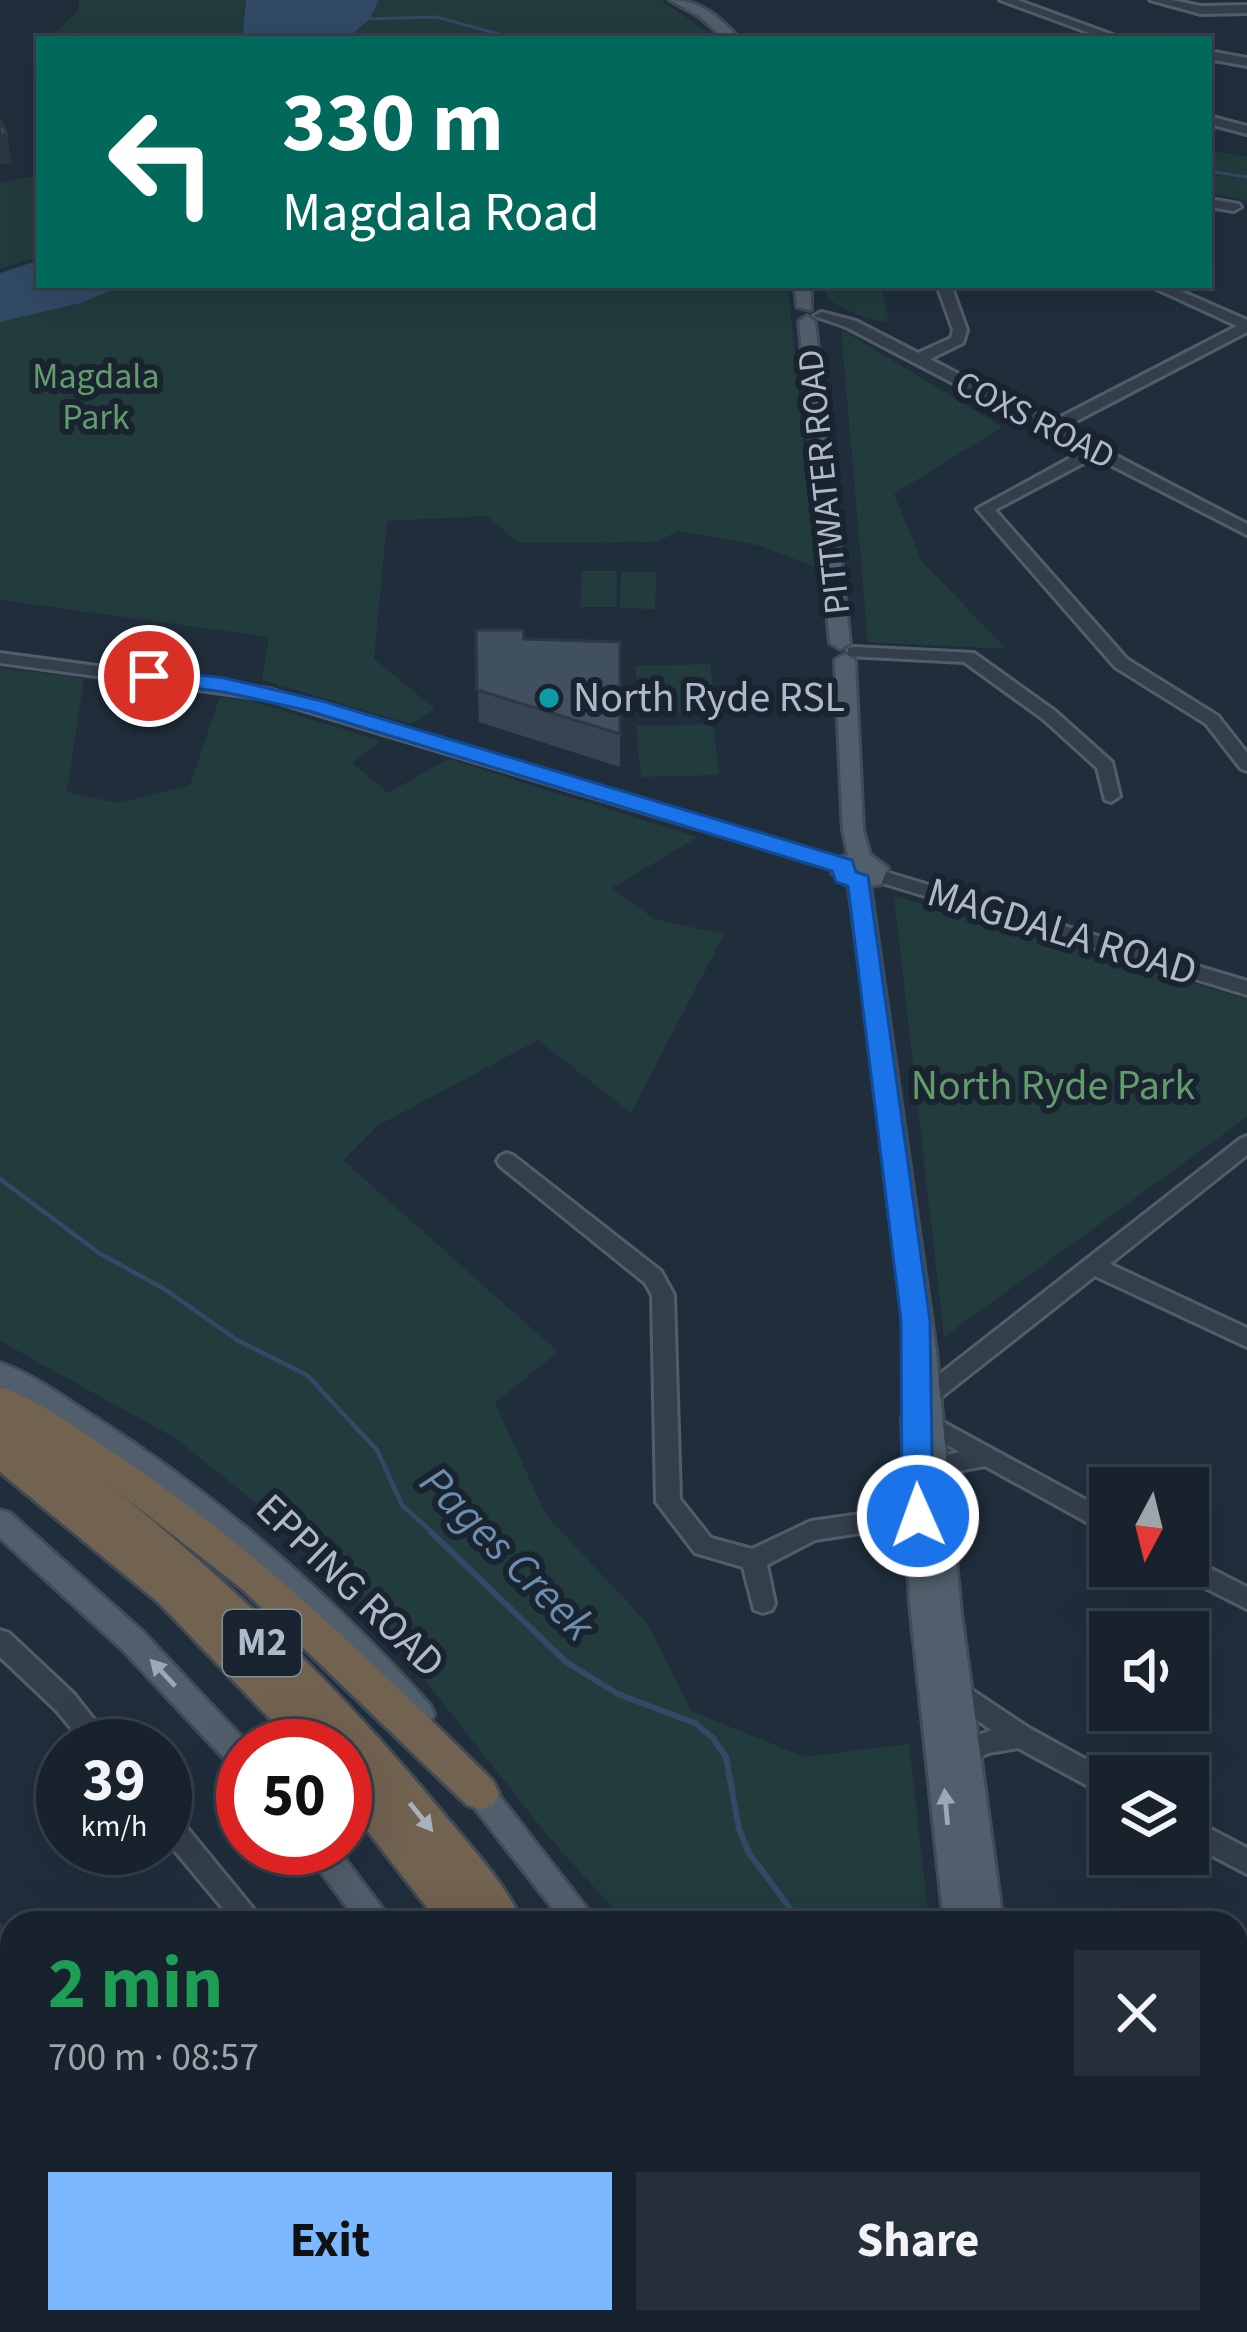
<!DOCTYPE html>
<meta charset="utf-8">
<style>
body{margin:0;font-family:"Source Sans 3",sans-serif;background:#252f39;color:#f1f3f6;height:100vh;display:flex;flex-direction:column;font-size:45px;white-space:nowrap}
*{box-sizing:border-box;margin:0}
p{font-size:39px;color:#9fa4aa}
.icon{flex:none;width:66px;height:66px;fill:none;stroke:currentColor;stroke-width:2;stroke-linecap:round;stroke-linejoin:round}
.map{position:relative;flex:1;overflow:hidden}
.panel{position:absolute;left:0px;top:1911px;width:1248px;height:423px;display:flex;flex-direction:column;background:#18222d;border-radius:36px 36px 0 0;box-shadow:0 12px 48px #0002,0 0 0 3px #363f49}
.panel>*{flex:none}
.banner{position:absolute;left:36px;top:36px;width:1176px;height:252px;border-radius:0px;box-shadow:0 12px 48px #0002,0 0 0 3px #363f49;background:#00695c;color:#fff;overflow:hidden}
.needle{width:78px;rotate:187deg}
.controls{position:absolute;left:1089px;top:1467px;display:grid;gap:24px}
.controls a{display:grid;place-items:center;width:120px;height:120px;border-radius:0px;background:#18222d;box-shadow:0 12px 48px #0002,0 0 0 3px #363f49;font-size:60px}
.speed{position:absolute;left:36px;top:1719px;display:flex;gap:24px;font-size:60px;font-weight:700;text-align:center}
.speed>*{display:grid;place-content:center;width:156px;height:156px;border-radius:50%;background:#18222d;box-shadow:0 12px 48px #0002,0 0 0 3px #363f49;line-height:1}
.speed small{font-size:30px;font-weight:400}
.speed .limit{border:18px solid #d22;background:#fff;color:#111}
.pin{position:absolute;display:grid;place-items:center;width:102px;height:102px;color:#fff;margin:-51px;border:6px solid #fff;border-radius:50%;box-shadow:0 3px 12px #0007}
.me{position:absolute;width:132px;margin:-66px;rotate:358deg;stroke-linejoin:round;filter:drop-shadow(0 0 9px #0008)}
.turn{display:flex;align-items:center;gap:42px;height:252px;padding:0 48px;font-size:54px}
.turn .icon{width:156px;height:156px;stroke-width:2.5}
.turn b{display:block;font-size:84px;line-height:102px}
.round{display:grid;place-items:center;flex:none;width:126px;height:126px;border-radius:0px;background:#252f39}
.summary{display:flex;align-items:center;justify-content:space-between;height:204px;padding:0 48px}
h1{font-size:72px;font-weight:700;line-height:90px;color:#1e9e55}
.button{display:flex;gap:24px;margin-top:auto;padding:24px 48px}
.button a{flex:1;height:138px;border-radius:0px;background:#7cb8ff;color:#111;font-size:48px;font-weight:700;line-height:138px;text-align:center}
.button a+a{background:#252f39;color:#f1f3f6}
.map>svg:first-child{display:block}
.green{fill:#223b3d}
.water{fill:#324a65}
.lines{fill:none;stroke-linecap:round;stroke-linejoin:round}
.stream-far2{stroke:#324a65;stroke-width:3}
.stream-far1{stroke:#324a65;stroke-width:4.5}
.stream{stroke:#324a65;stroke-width:6}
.minor-casing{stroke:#525d69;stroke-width:6}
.major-casing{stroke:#404b58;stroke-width:6}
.highway-casing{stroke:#3f4a56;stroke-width:6}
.minor{fill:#343f4c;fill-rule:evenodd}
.major{fill:#515f6c;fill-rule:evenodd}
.highway{fill:#726250;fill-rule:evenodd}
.wall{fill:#374553}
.shaded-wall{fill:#2d3843}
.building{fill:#405060;stroke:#2d3843;stroke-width:3}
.oneway{fill:#9ca8b6}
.oneway2{fill:#a9b1bc}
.route{fill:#1a73e8;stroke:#114b97;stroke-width:3}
.culture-dot{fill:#0f9aa8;stroke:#192430;stroke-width:4.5}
.labels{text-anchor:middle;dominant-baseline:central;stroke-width:12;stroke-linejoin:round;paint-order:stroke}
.far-park-label{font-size:36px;fill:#649b6c;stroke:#192430}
.far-street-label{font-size:36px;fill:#afbac8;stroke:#192430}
.shield{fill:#192430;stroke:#828d9a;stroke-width:3}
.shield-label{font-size:39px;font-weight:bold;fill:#afbac8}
.poi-label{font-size:42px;fill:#afbac8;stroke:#192430;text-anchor:start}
.street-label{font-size:42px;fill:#afbac8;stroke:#192430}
.park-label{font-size:42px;fill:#649b6c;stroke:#192430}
.water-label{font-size:45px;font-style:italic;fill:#6c8dae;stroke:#192430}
</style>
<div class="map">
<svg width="1247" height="2332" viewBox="0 0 1247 2332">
<rect width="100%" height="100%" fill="#202e3c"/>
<g class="green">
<polygon points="79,0 246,0 242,39 48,39 78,11"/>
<polygon points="379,0 661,0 718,39 346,39 369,20"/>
<polygon points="1209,150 1247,157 1247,201 1209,192"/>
<polygon points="39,175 39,257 0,269 0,183"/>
<polygon points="124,285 788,285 815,567 758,545 678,531 657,542 519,543 487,516 387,521 374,659 435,709 411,724 262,680 269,637 0,600 0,322 81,303"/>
<path d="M825,285H881L889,323C865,318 847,313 827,298Z"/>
<polygon points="841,329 1002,427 894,494 921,560 1006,649 868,642"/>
<polygon points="582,571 617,571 616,607 580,607"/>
<polygon points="621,572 656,572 655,609 620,608"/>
<polygon points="710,664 716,712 640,715 635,666"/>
<polygon points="0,668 84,678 67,792 118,803 190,785 220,697 249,700 380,741 352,763 388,793 448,759 698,837 612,888 654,919 724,934 631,1113 538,1040 377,1126 343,1160 558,1352 495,1403 546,1515 647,1623 691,1711 805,1757 909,1744 929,1923 626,1923 547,1835 334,1565 175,1438 0,1341"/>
<polygon points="713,724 719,775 641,777 636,726"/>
<polygon points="894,896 1247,999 1247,1117 944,1337"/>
<polygon points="1236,2007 1247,2013 1247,2163 1236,2159"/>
<polygon points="1236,2212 1247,2215 1247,2332 1055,2332 1056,2322 1236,2322"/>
</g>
<g class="water">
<polygon points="246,0 379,0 369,20 346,39 242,39"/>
<polygon points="39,260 39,285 124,285 81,303 0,322 0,273"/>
</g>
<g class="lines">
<g class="stream-far2">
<polyline points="365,19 436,17 518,39"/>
<polyline points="1209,171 1247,177"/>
</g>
<polyline class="stream-far1" points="0,1179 99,1253 166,1290 237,1340 307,1375 377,1450 402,1505 434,1534"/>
<polyline class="stream" points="430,1531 566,1662 618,1694 695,1723 713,1738 726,1757 739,1829 749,1853 801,1923"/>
<defs>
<g id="minor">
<polygon points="1000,0 1017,0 1124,39 1106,39"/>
<polygon points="1150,0 1172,0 1201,6 1247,5 1247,13 1201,14"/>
<polygon points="1209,51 1247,58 1247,66 1209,59"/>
<polygon points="1209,116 1247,126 1247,134 1209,124"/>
<polygon points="1209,199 1239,204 1241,207 1234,211 1209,207"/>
<polygon points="937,285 951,285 967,330 963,343 930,359 1051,422 1237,326 1148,285 1167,285 1247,320 1247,332 1063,428 1247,524 1247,535 1095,457 995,510 1127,659 1218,716 1247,753 1247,771 1241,769 1206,724 1115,667 977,509 1083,451 846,327 814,316 821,312 856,321 918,353 951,338 953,330"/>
<polygon points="854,647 974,653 1055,711 1112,762 1120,796 1111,802 1105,800 1097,768 1043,719 964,662 848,656 848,648"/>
<polygon points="0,653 268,689 850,862 852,866 843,872 836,870 266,699 0,663"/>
<polygon points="876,869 1247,981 1247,995 869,879 867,875 869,871"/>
<polygon points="1247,1136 1247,1155 1110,1264 1247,1328 1247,1347 1095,1276 934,1403 926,1406 918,1403 915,1397 918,1391 1240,1139"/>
<polygon points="507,1153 514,1156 661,1271 674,1295 680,1499 711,1538 752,1549 811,1521 918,1506 926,1509 930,1516 926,1523 815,1540 767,1565 775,1603 772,1610 763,1613 754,1610 743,1567 695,1553 656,1502 652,1295 645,1283 500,1166 497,1161 500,1156"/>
<path d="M930,1415L1110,1513V1535L985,1466L954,1472L934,1483L926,1480L922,1473C929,1459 945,1455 960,1452L922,1431L918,1424L922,1417Z"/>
<polygon points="1188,1557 1247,1587 1247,1609 1176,1573 1173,1566 1188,1566"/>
<polygon points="0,1630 9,1633 74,1694 115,1746 86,1746 56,1710 0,1657"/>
<polygon points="957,1680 1029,1728 1116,1776 1110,1776 1110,1798 1018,1748 989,1753 965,1764 956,1761 952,1753 956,1745 991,1730 948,1699 944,1691 948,1683"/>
<polygon points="165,1808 174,1812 265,1923 235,1923 165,1839"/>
<polygon points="1188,1817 1247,1848 1247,1874 1188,1843"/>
<polygon points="1236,2170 1247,2173 1247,2203 1236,2198"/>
<polygon points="151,2322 189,2322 185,2332 147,2332"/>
<polygon points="567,2322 601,2322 605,2332 571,2332"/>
</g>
<g id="major">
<path d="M670,0C701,0 720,18 740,39H725L699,16Z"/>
<polygon points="795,285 811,285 811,310 797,307"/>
<polygon points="807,316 815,321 850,643 840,649 830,643 799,321"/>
<polygon points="845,654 855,660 863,830 870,855 888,868 881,884 870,886 936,1351 961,1613 1003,1923 944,1923 910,1604 902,1419 906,1412 915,1409 910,1351 849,887 832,873 838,858 848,855 843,830 835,660"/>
<path d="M0,1363C33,1374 66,1399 96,1418C221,1498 331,1595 430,1705L434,1714L430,1723L420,1727L410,1723C290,1588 155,1478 0,1386Z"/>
<polygon points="0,1510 10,1513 143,1632 250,1746 243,1746 243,1772 233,1768 123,1650 0,1538"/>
<polygon points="470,1767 480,1771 598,1923 564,1923 460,1789 455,1780 460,1771"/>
<polygon points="303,1848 337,1848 393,1923 359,1923"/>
<polygon points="654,2322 692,2322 696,2332 658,2332"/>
<polygon points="818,2322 853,2322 857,2332 822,2332"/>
<polygon points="875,2322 920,2322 924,2332 879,2332"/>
<polygon points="938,2322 985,2322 981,2332 934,2332"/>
<polygon points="1002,2322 1063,2322 1062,2332 998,2332"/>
</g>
<g id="highway">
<path d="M0,1387C39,1400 77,1428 111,1451C252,1544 373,1663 493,1781L499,1793L493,1805L480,1810L467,1805L242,1589L104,1481C228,1579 341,1689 441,1811C469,1845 505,1883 523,1923H439L345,1802V1757L352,1760L345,1746H296L159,1603L0,1472Z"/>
<polygon points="691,2322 775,2322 780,2332 695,2332"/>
</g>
</defs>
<use href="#minor" class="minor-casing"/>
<use href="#major" class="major-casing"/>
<use href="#highway" class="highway-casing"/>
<use href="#minor" class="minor"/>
<use href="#major" class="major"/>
<use href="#highway" class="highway"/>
</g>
<polygon class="wall" points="476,630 524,639 620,642 620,767 479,722"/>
<g class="shaded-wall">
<polygon points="7,134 12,163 0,165 0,135"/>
<polygon points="12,1962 12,1999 0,2009 0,1972"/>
</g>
<g class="building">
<polygon points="0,119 7,134 0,135"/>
<polygon points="476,630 523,630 524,639 620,642 620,734 477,690"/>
<polygon points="0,1924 12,1940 12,1962 0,1972"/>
</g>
<defs><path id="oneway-solid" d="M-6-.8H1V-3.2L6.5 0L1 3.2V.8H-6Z" transform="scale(3)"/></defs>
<g class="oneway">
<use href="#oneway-solid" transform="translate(163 1673) rotate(-133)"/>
<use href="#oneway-solid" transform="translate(946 1807) rotate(-95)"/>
</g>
<use class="oneway2" href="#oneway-solid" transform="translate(421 1817) rotate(51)"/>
<polygon class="route" points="149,669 224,678 322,701 852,860 856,872 868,876 930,1321 933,1516 929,1525 918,1529 907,1525 902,1516 901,1321 848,886 836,882 832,871 309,711 224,692 141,681 141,671"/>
<circle class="culture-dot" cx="549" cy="698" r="12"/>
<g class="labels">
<g class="far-park-label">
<text x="96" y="376">Magdala<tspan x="96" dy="41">Park</tspan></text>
</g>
<g class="far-street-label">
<text transform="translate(1035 420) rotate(27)">COXS ROAD</text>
<text transform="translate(824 482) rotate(-96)">PITTWATER ROAD</text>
</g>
<rect class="shield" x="223" y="1610" width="78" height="66" rx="9"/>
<g class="shield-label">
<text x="262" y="1643">M2</text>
</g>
<g class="poi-label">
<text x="573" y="698">North Ryde RSL</text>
</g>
<g class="street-label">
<text transform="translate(1062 932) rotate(17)">MAGDALA ROAD</text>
<text transform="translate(350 1586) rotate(44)">EPPING ROAD</text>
</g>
<g class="park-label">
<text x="1053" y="1086">North Ryde Park</text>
</g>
<g class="water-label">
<text transform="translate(507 1554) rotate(45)">Pages Creek</text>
</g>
</g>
</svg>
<div class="controls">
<a><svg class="needle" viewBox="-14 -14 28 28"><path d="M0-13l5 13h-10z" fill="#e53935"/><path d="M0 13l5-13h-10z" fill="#9fa4aa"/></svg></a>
<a><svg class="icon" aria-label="sound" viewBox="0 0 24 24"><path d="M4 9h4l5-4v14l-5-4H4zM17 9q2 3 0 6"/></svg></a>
<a><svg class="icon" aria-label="layers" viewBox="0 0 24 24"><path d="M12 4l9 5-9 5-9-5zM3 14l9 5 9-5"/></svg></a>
</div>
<div class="speed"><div>39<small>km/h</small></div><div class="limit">50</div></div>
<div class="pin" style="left:149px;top:676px;background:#d93025"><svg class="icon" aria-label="arrive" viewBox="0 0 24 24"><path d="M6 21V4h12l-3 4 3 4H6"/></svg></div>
<svg class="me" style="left:918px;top:1516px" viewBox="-20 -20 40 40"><circle r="17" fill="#1a73e8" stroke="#fff" stroke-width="3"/><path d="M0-11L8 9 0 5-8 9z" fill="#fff"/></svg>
<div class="banner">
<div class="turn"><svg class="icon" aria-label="left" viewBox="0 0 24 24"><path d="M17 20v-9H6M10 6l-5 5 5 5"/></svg><div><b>330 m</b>Magdala Road</div></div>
</div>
<section class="panel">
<div class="summary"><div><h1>2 min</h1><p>700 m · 08:57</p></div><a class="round"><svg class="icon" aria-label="close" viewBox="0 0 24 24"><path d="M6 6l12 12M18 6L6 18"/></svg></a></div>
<div class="button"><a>Exit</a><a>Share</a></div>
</section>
</div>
